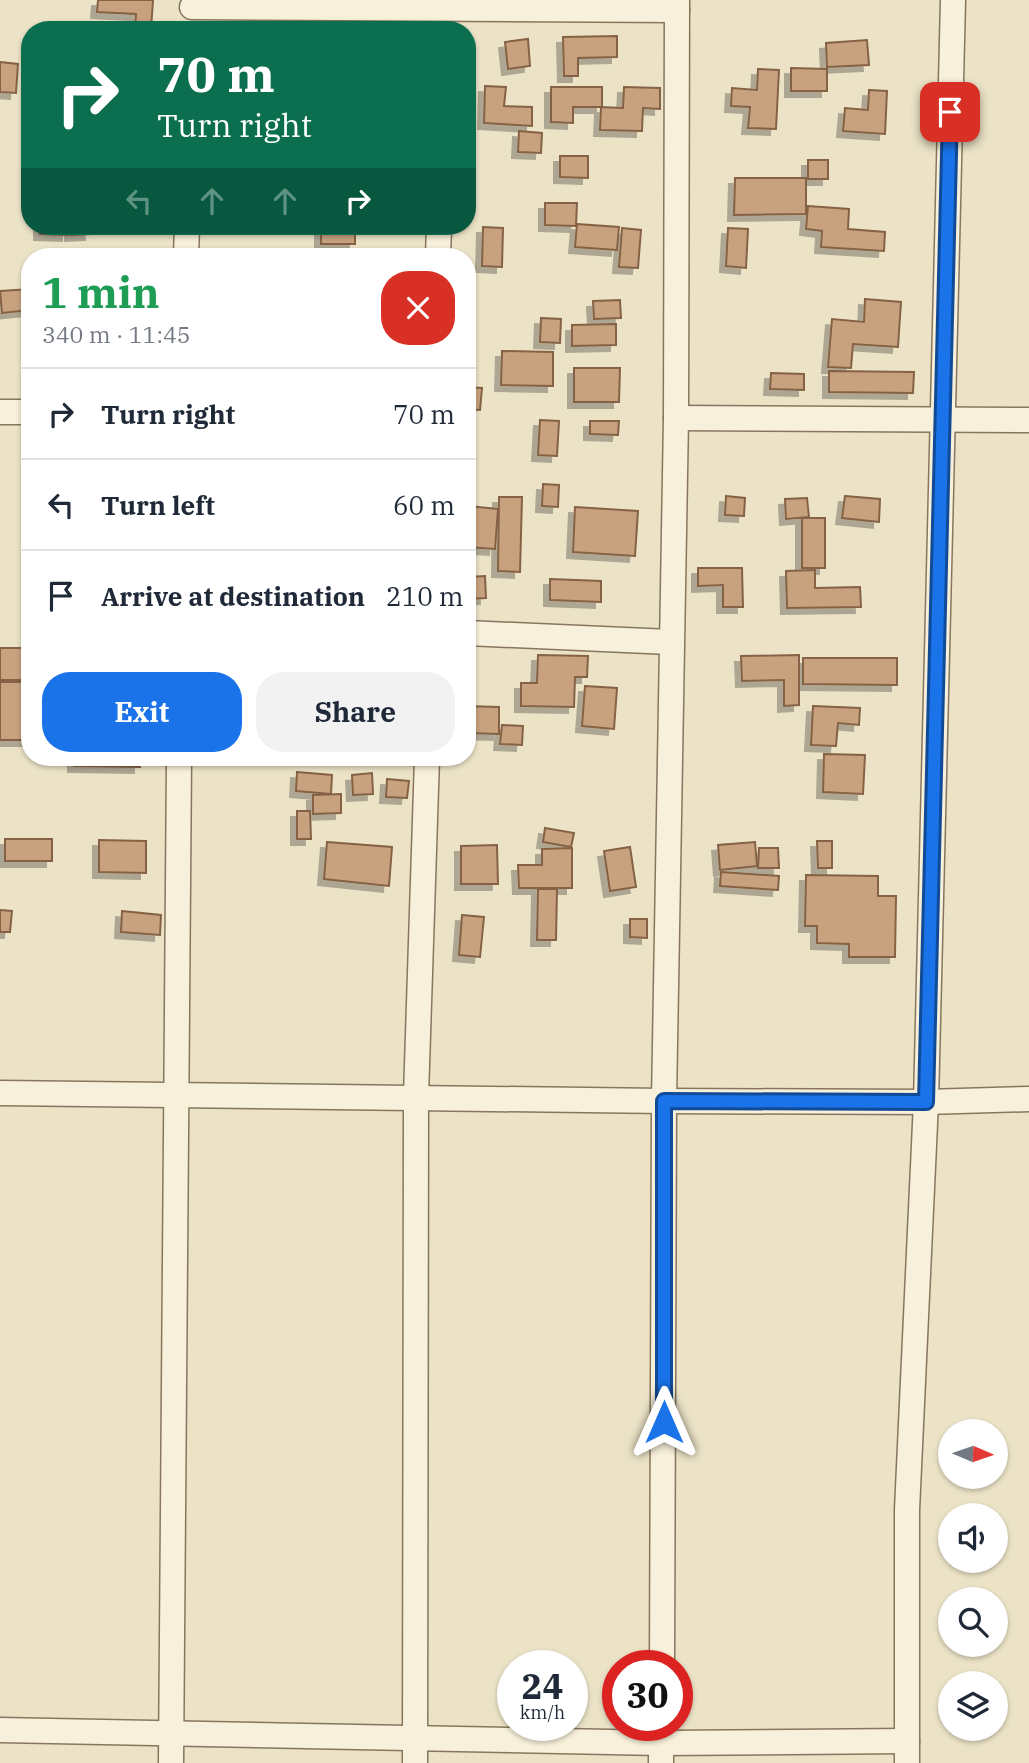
<!DOCTYPE html>
<meta charset="utf-8">
<style>
body{margin:0;font-family:"IBM Plex Serif",serif;background:#f2f2f3;color:#1f2937;height:100vh;display:flex;flex-direction:column;font-size:26px;white-space:nowrap}
*{box-sizing:border-box;margin:0}
p{font-size:23px;color:#747a83}
.icon{flex:none;width:38px;height:38px;fill:none;stroke:currentColor;stroke-width:2;stroke-linecap:round;stroke-linejoin:round}
.map{position:relative;flex:1;overflow:hidden}
.panel{position:absolute;left:21px;top:248px;width:455px;height:518px;display:flex;flex-direction:column;background:#fff;border-radius:28px;box-shadow:0 2px 5px #0004}
.panel>*{flex:none}
.hud{position:absolute;left:21px;top:21px;width:455px;height:214px;border-radius:28px;box-shadow:0 2px 5px #0004;background:#0b6e4f;color:#fff;overflow:hidden}
.needle{width:46px;rotate:92deg}
.controls{position:absolute;left:938px;top:1419px;display:grid;gap:14px}
.controls a{display:grid;place-items:center;width:70px;height:70px;border-radius:50%;background:#fff;box-shadow:0 2px 5px #0004;font-size:35px}
.speed{position:absolute;left:497px;top:1650px;display:flex;gap:14px;font-size:35px;font-weight:700;text-align:center}
.speed>*{display:grid;place-content:center;width:91px;height:91px;border-radius:50%;background:#fff;box-shadow:0 2px 5px #0004;line-height:1}
.speed small{font-size:18px;font-weight:400}
.speed .limit{border:10px solid #d22;background:#fff;color:#111}
.pin{position:absolute;display:grid;place-items:center;width:60px;height:60px;color:#fff;margin:-30px;border-radius:14px;box-shadow:0 4px 10px #0006}
.me{position:absolute;width:77px;margin:-38px;rotate:0deg;stroke-linejoin:round;filter:drop-shadow(0 0 5px #0008)}
.turn{display:flex;align-items:center;gap:24px;height:147px;padding:0 21px;font-size:32px}
.turn .icon{width:91px;height:91px;stroke-width:2.5}
.turn b{display:block;font-size:49px;line-height:60px}
.lanes{display:flex;align-items:center;height:66px;padding:0 21px;background:#0003;justify-content:center;gap:35px;direction:ltr}
.lanes .off{opacity:.35}
.round{display:grid;place-items:center;flex:none;width:74px;height:74px;border-radius:28px;background:#f2f2f3}
.overview{display:flex;align-items:center;justify-content:space-between;height:119px;padding:0 21px}
h1{font-size:42px;font-weight:700;line-height:52px;color:#1e9e55}
.cta{display:flex;gap:14px;margin-top:auto;padding:14px 21px}
.cta a{flex:1;height:80px;border-radius:28px;background:#1a73e8;color:#fff;font-size:28px;font-weight:700;line-height:80px;text-align:center}
.cta a+a{background:#f2f2f3;color:#1f2937}
ul{padding:0;list-style:none}
li{display:flex;align-items:center;gap:21px;height:91px;padding:0 21px;border-top:2px solid #e0e1e3}
li div{flex:1}
li b{display:block;font-size:26px}
li em{font-style:normal}
.map>svg:first-child{display:block}
.building{fill:#c8a27f;stroke:#856244;stroke-width:2;filter:url(#shadow)}
.lines{fill:none;stroke-linecap:round;stroke-linejoin:round}
.street-casing{stroke:#87765d;stroke-width:27}
.street{stroke:#f7f0da;stroke-width:24}
.route-casing{stroke:#114b97;stroke-width:18}
.route{stroke:#1a73e8;stroke-width:12}
</style>
<div class="map">
<svg width="1029" height="1763" viewBox="0 0 1029 1763">
<defs>
<filter id="shadow"><feDropShadow dx="-6" dy="6" stdDeviation="0" flood-color="#0004"/></filter>
</defs>
<rect width="100%" height="100%" fill="#ece3c7"/>
<g class="building">
<polygon points="98,0 153,0 151,30 135,30 136,14 97,12"/>
<polygon points="617,36 617,57 578,58 578,76 564,76 563,37"/>
<polygon points="528,39 530,66 508,69 505,42"/>
<polygon points="867,40 869,65 827,67 826,43"/>
<polygon points="0,62 18,64 16,93 0,92"/>
<polygon points="791,68 827,69 827,91 791,91"/>
<polygon points="758,69 779,70 776,129 748,128 750,107 731,106 732,88 757,90"/>
<polygon points="485,86 506,87 504,106 532,107 532,126 484,123"/>
<polygon points="551,87 602,87 602,107 573,107 573,123 551,122"/>
<polygon points="624,87 660,88 660,109 643,108 642,131 600,130 601,107 623,108"/>
<polygon points="869,90 887,91 885,134 843,131 845,108 868,110"/>
<polygon points="519,131 542,133 541,153 518,152"/>
<polygon points="560,156 588,156 588,178 560,177"/>
<rect x="808" y="160" width="20" height="19"/>
<polygon points="735,178 806,178 806,214 734,215"/>
<polygon points="545,203 577,203 576,226 545,225"/>
<polygon points="808,206 849,209 848,229 885,232 884,251 821,247 822,231 806,229"/>
<polygon points="577,224 619,227 617,250 575,247"/>
<polygon points="40,226 68,226 68,235 40,234"/>
<polygon points="71,226 90,226 91,234 71,235"/>
<rect x="321" y="226" width="34" height="18"/>
<polygon points="483,227 503,228 502,267 482,266"/>
<polygon points="622,228 641,230 638,268 619,267"/>
<polygon points="728,228 748,229 746,268 726,266"/>
<polygon points="30,289 30,310 2,313 0,291"/>
<polygon points="865,299 901,302 898,347 853,344 851,368 828,367 832,319 864,322"/>
<polygon points="620,300 621,318 594,319 593,301"/>
<polygon points="541,318 561,319 560,343 540,342"/>
<polygon points="616,324 616,345 572,346 572,325"/>
<polygon points="502,351 553,352 553,386 501,385"/>
<polygon points="574,368 620,368 619,402 574,402"/>
<polygon points="829,371 914,372 913,393 829,392"/>
<polygon points="771,373 804,374 804,390 770,389"/>
<polygon points="467,387 482,388 480,410 467,409"/>
<polygon points="540,420 559,421 557,456 538,455"/>
<polygon points="590,421 619,421 618,435 590,434"/>
<polygon points="543,484 559,485 558,507 542,506"/>
<polygon points="726,496 745,498 744,516 725,515"/>
<polygon points="845,496 880,499 879,522 842,518"/>
<polygon points="499,497 522,497 520,572 498,571"/>
<polygon points="807,498 809,517 786,519 785,499"/>
<polygon points="467,506 498,509 495,549 467,547"/>
<polygon points="575,507 638,511 635,556 573,552"/>
<rect x="802" y="518" width="23" height="50"/>
<polygon points="698,568 742,568 743,607 723,607 723,585 698,586"/>
<polygon points="815,570 815,588 860,587 861,607 787,608 786,571"/>
<polygon points="485,576 486,598 467,599 467,577"/>
<polygon points="550,579 601,581 601,602 550,600"/>
<rect x="0" y="648" width="30" height="32"/>
<polygon points="538,655 588,656 587,677 575,677 574,707 521,706 521,683 537,683"/>
<polygon points="799,655 799,705 784,706 784,680 742,681 741,656"/>
<polygon points="803,658 897,658 897,685 803,684"/>
<polygon points="0,682 28,682 30,740 0,740"/>
<polygon points="585,686 617,688 614,729 582,726"/>
<polygon points="467,706 499,707 499,734 467,733"/>
<polygon points="813,706 860,708 859,725 838,723 836,746 811,745"/>
<polygon points="502,725 523,726 522,745 500,744"/>
<polygon points="824,754 865,755 863,794 823,792"/>
<polygon points="74,758 140,758 140,767 74,766"/>
<polygon points="297,772 332,775 331,794 296,791"/>
<polygon points="372,773 373,794 353,795 352,775"/>
<polygon points="387,779 409,781 407,798 386,797"/>
<polygon points="341,794 341,813 313,814 313,795"/>
<polygon points="297,811 310,811 311,839 297,839"/>
<polygon points="545,828 574,833 571,847 543,842"/>
<rect x="5" y="839" width="47" height="22"/>
<polygon points="99,840 146,841 146,873 99,872"/>
<polygon points="817,841 832,841 832,868 818,868"/>
<polygon points="327,842 392,847 389,886 324,879"/>
<polygon points="755,842 757,866 720,870 718,845"/>
<polygon points="497,845 498,884 461,884 461,846"/>
<polygon points="630,847 636,887 610,891 604,851"/>
<polygon points="572,848 572,888 519,888 518,865 542,865 542,849"/>
<polygon points="759,848 778,848 779,868 758,868"/>
<polygon points="721,872 779,876 778,890 720,886"/>
<polygon points="806,875 878,876 878,896 896,896 895,957 849,957 849,944 817,943 817,926 805,926"/>
<polygon points="538,889 557,889 556,940 537,940"/>
<polygon points="0,910 12,911 10,932 0,932"/>
<polygon points="122,911 161,915 160,935 121,932"/>
<polygon points="462,915 484,917 480,957 459,955"/>
<polygon points="630,919 647,919 647,938 630,937"/>
</g>
<g class="lines">
<defs>
<g id="street">
<polyline points="192,7 677,10"/>
<polyline points="186,257 187,226"/>
<polyline points="438,257 439,226"/>
<polyline points="0,412 30,412"/>
<polyline points="676,418 1029,420"/>
<polyline points="467,633 670,642"/>
<polyline points="0,1093 664,1101 926,1102 1029,1099"/>
<polyline points="662,1666 664,1101 676,418 677,0"/>
<polyline points="0,1730 661,1743 907,1741"/>
<polyline points="171,1763 179,758"/>
<polyline points="415,1763 416,1096 427,758"/>
<polyline points="661,1763 661,1726"/>
<polyline points="907,1763 907,1510 926,1102 953,0"/>
</g>
</defs>
<use href="#street" class="street-casing"/>
<use href="#street" class="street"/>
</g>
<g class="lines">
<defs>
<polyline id="route" points="664,1422 664,1101 926,1102 950,112"/>
</defs>
<use href="#route" class="route-casing"/>
<use href="#route" class="route"/>
</g>
</svg>
<div class="controls">
<a><svg class="needle" viewBox="-14 -14 28 28"><path d="M0-13l5 13h-10z" fill="#e53935"/><path d="M0 13l5-13h-10z" fill="#747a83"/></svg></a>
<a><svg class="icon" aria-label="sound" viewBox="0 0 24 24"><path d="M4 9h4l5-4v14l-5-4H4zM17 9q2 3 0 6"/></svg></a>
<a><svg class="icon" aria-label="search" viewBox="0 0 24 24"><circle cx="10" cy="10" r="6"/><path d="M15 15l6 6"/></svg></a>
<a><svg class="icon" aria-label="layers" viewBox="0 0 24 24"><path d="M12 4l9 5-9 5-9-5zM3 14l9 5 9-5"/></svg></a>
</div>
<div class="speed"><div>24<small>km/h</small></div><div class="limit">30</div></div>
<div class="pin" style="left:950px;top:112px;background:#d93025"><svg class="icon" aria-label="arrive" viewBox="0 0 24 24"><path d="M6 21V4h12l-3 4 3 4H6"/></svg></div>
<svg class="me" style="left:664px;top:1422px" viewBox="-20 -20 40 40"><path d="M0-17L14 15 0 8-14 15z" fill="#1a73e8" stroke="#fff" stroke-width="4"/></svg>
<div class="hud">
<div class="turn"><svg class="icon" aria-label="right" viewBox="0 0 24 24"><path d="M7 20v-9h11M14 6l5 5-5 5"/></svg><div><b>70 m</b>Turn right</div></div>
<div class="lanes"><svg class="icon off" aria-label="left" viewBox="0 0 24 24"><path d="M17 20v-9H6M10 6l-5 5 5 5"/></svg><svg class="icon off" aria-label="ahead" viewBox="0 0 24 24"><path d="M12 20V5M6 11l6-6 6 6"/></svg><svg class="icon off" aria-label="ahead" viewBox="0 0 24 24"><path d="M12 20V5M6 11l6-6 6 6"/></svg><svg class="icon" aria-label="right" viewBox="0 0 24 24"><path d="M7 20v-9h11M14 6l5 5-5 5"/></svg></div>
</div>
<section class="panel">
<div class="overview"><div><h1>1 min</h1><p>340 m · 11:45</p></div><a class="round" style="background:#d93025;color:#fff"><svg class="icon" aria-label="close" viewBox="0 0 24 24"><path d="M6 6l12 12M18 6L6 18"/></svg></a></div>
<ul>
<li><svg class="icon" aria-label="right" viewBox="0 0 24 24"><path d="M7 20v-9h11M14 6l5 5-5 5"/></svg><div><b>Turn right</b></div><em>70 m</em></li>
<li><svg class="icon" aria-label="left" viewBox="0 0 24 24"><path d="M17 20v-9H6M10 6l-5 5 5 5"/></svg><div><b>Turn left</b></div><em>60 m</em></li>
<li><svg class="icon" aria-label="arrive" viewBox="0 0 24 24"><path d="M6 21V4h12l-3 4 3 4H6"/></svg><div><b>Arrive at destination</b></div><em>210 m</em></li>
</ul>
<div class="cta"><a>Exit</a><a>Share</a></div>
</section>
</div>
